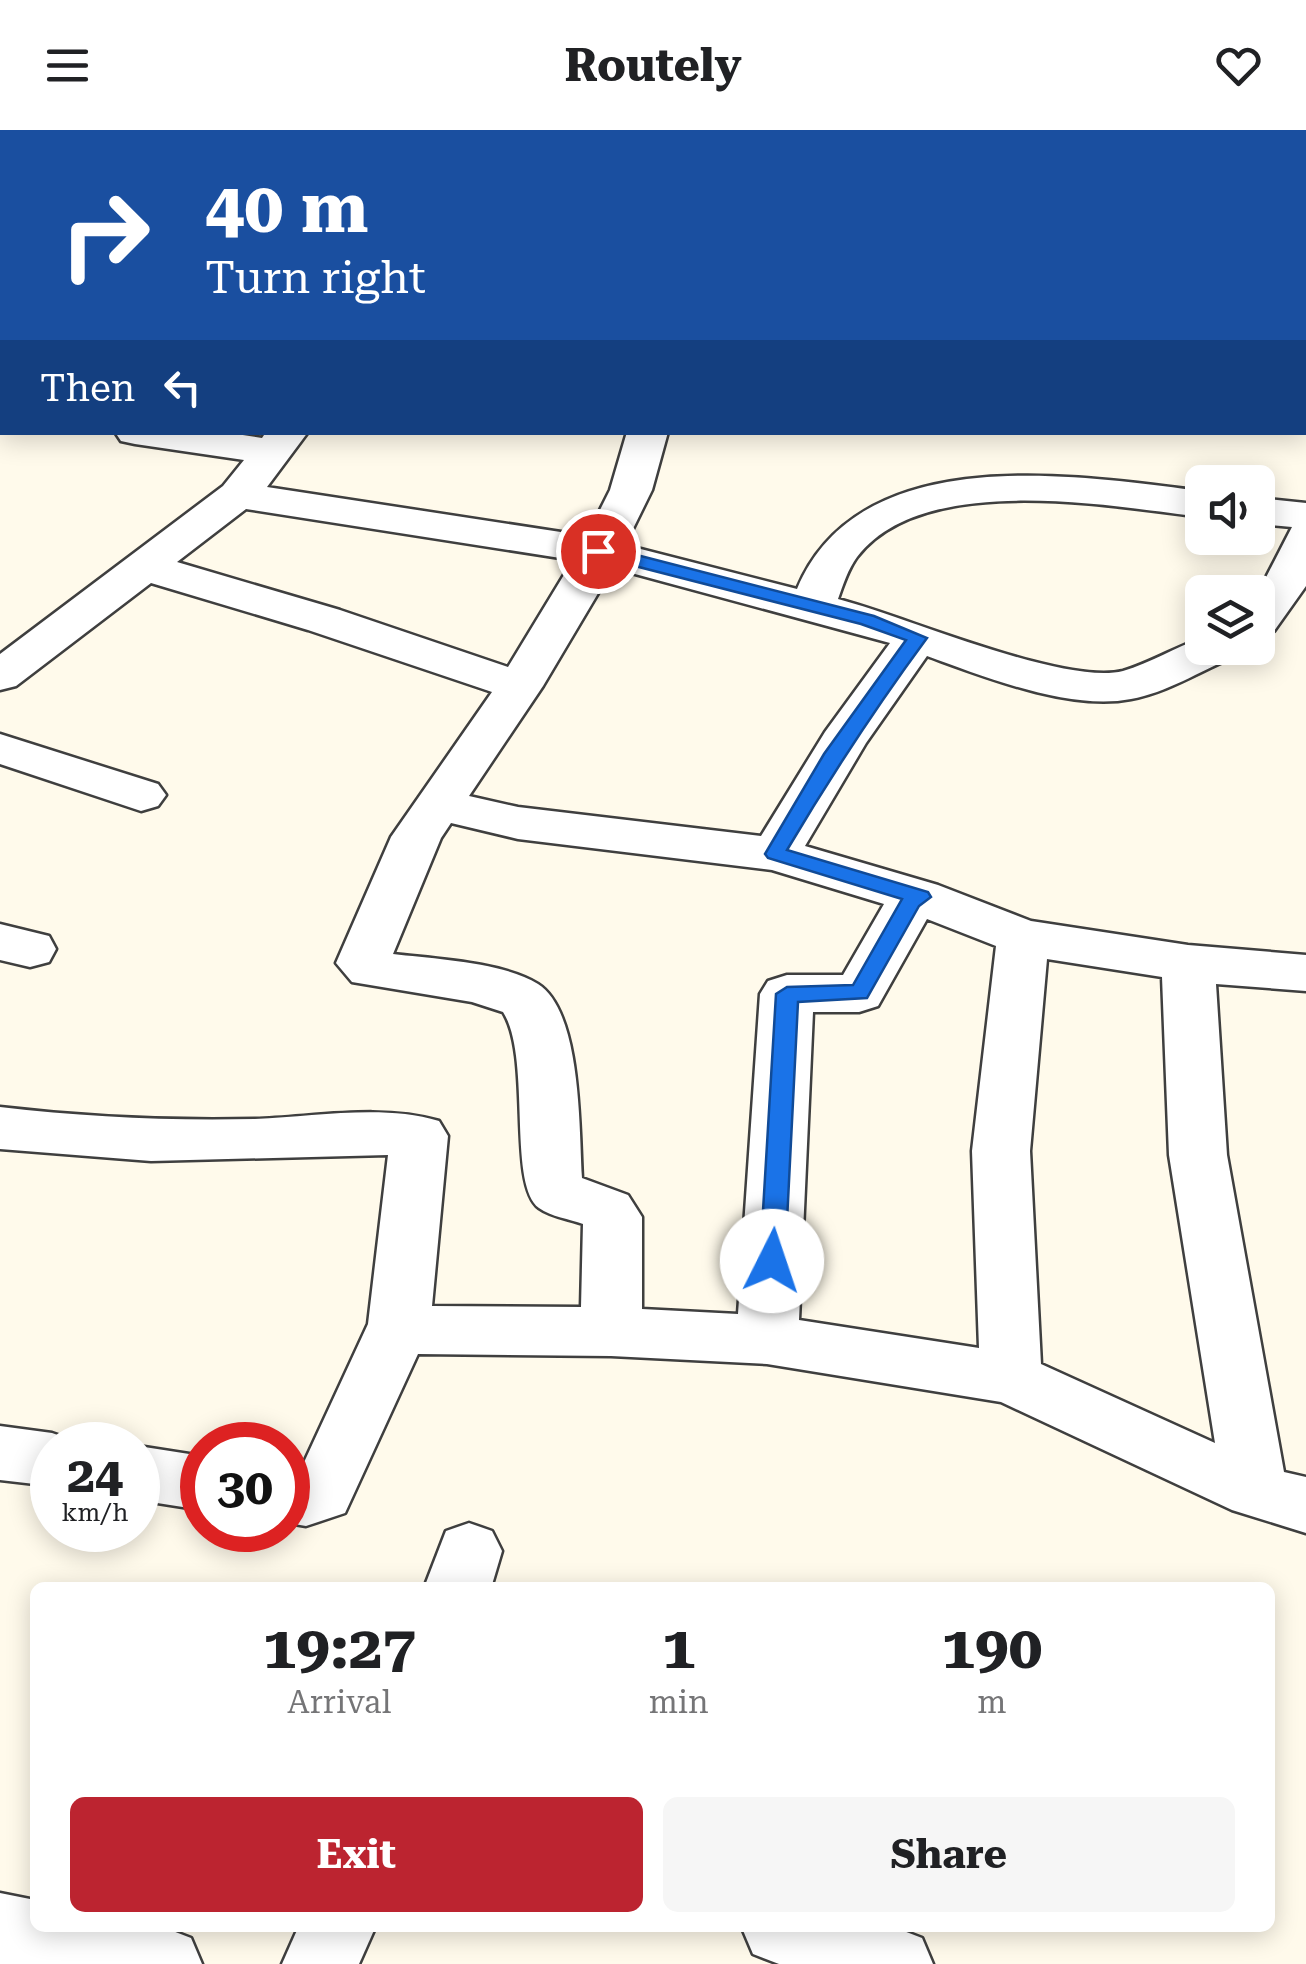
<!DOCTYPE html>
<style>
body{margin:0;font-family:"Roboto Serif",serif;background:#f6f6f6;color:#202124;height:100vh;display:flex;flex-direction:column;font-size:38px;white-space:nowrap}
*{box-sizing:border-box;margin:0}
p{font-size:32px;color:#757577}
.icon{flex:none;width:55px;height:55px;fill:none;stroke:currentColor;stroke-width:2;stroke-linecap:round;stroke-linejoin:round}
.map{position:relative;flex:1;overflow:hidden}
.panel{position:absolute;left:30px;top:1452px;width:1245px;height:350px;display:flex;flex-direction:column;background:#fff;border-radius:15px;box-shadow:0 5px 25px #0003}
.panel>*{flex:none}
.banner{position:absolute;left:0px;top:0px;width:1308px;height:305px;box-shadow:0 5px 25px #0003;background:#1a4fa0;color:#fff;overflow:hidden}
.controls{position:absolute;left:1185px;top:335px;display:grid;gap:20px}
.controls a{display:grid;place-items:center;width:90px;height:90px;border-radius:15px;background:#fff;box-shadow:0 5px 25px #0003;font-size:50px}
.speed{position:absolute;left:30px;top:1292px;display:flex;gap:20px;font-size:50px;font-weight:700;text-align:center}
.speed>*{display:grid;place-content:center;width:130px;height:130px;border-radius:50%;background:#fff;box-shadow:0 5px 25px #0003;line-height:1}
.speed small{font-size:25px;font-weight:400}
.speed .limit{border:15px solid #d22;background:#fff;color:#111}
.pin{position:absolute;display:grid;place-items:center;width:85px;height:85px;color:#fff;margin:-42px;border:5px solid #fff;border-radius:50%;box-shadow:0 2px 10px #0007}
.me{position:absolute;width:110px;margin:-55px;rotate:4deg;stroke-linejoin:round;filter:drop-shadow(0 0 8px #0008)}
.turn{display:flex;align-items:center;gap:35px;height:210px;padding:0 40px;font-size:45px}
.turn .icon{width:130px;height:130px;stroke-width:2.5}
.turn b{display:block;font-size:70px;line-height:85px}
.then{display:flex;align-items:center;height:95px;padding:0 40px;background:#0003;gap:20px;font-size:38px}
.eta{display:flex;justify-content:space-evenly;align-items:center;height:170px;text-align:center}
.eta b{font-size:60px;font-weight:700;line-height:70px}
.button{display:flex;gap:20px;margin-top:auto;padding:20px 40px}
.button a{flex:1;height:115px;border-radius:15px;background:#bc2430;color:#fff;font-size:40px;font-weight:700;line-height:115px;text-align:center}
.button a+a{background:#f6f6f6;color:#202124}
header{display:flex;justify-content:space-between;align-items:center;height:130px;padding:0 40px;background:#fff;font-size:45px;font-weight:700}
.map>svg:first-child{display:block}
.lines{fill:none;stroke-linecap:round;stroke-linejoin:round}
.street-casing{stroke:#3f3f3f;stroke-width:5}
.street{fill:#fff;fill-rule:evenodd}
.route{fill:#1a73e8;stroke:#114b97;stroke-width:2.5}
</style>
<header><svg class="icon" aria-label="menu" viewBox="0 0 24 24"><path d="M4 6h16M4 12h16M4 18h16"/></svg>Routely<svg class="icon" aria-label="heart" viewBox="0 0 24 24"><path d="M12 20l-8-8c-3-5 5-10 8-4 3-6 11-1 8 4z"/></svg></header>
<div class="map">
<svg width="1306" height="1834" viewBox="0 0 1306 1834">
<rect width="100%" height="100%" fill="#fffaeb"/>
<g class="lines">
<defs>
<g id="street">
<polygon points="1197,0 1256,0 1257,2 1199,2"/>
<polygon points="0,37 2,38 2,60 0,59"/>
<polygon points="1306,201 1306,225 1305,226 1305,202"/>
<path d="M115,302H223L262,308L266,302H308L267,357L587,406L610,360L627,302H668L652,360L625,415L797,459C859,310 1075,345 1202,361V387C1109,376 923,341 857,427C848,439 843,455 838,469C904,486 1065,556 1123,541C1150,533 1176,517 1202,508V518H1239L1232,528C1200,541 1166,563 1131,569C1070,581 985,547 927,526L866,613L805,716L938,755L1031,791L1188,815L1306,825V861L1216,854L1227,1025L1284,1342L1306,1347V1403L1232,1380L1001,1272L767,1234L611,1226L418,1224L345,1383L306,1396L288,1393V1339L300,1341L368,1194L388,1025L151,1031L0,1019V977C85,987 169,991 255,989C315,987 382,974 439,991L448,1006L432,1176L581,1177L583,1094C570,1089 551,1087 539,1078C507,1054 532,927 503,882L472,872L352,852L336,833L391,707L492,562L308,500L151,453L16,556L0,560V524L223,356L244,330L135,314L121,311ZM246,379L573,430L508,537L340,480L177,432ZM613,438L890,513L825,602L761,706L518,677L469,666L543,556ZM451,693L518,709L772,740L884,774L843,845H787L768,851L760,864L738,1184L642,1179V1087L628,1065L582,1048C579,1001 582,882 538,854C503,832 434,829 393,824L441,708ZM927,789L996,816L972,1021L979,1218L799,1190L813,882H859L878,876ZM1047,829L1162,847L1169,1025L1215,1313L1041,1234L1030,1021Z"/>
<polygon points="1258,368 1306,373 1306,456 1274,501 1258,505 1258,463 1292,397 1258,394"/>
<polygon points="0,604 158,654 166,665 158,676 141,681 0,634"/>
<polygon points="0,794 49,806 56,819 49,832 30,837 0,830"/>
<polygon points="0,1296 52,1303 75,1311 77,1315 52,1315 52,1356 0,1350"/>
<polygon points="138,1316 202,1326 202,1380 138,1370"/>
<polygon points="469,1393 492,1401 502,1421 491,1458 424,1458 446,1401"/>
<polygon points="0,1763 35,1770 35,1798 165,1798 191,1808 202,1834 0,1834"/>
<polygon points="298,1798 375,1798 359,1834 282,1834"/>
<polygon points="742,1798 896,1798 922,1808 933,1834 779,1834 753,1824"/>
</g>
</defs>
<use href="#street" class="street-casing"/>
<use href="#street" class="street"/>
</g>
<path class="route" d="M598,415L874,486L927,508C876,577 831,646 787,720L928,762L931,767L919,776L867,868L798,872L785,1131L781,1138H764L760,1131L776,864L787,857L853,855L902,769L768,728L765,724L824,624L906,510L861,494L592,425V417Z"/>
</svg>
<div class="controls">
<a><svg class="icon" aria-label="sound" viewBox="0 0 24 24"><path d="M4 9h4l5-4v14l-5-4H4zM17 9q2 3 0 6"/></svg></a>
<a><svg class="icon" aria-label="layers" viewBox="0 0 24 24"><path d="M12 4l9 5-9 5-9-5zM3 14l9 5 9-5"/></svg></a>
</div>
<div class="speed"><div>24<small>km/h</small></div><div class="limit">30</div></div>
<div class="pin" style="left:598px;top:421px;background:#d93025"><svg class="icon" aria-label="arrive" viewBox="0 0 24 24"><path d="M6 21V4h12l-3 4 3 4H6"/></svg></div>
<svg class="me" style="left:772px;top:1131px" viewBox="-20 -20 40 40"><circle r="19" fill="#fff"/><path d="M0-13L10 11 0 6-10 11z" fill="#1a73e8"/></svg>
<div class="banner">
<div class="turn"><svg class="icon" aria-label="right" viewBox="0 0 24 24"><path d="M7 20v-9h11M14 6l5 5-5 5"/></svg><div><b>40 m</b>Turn right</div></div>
<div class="then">Then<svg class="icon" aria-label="left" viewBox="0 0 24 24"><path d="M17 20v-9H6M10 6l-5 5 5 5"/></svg></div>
</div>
<section class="panel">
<div class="eta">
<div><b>19:27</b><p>Arrival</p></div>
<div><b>1</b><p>min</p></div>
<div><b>190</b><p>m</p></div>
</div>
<div class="button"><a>Exit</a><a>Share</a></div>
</section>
</div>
